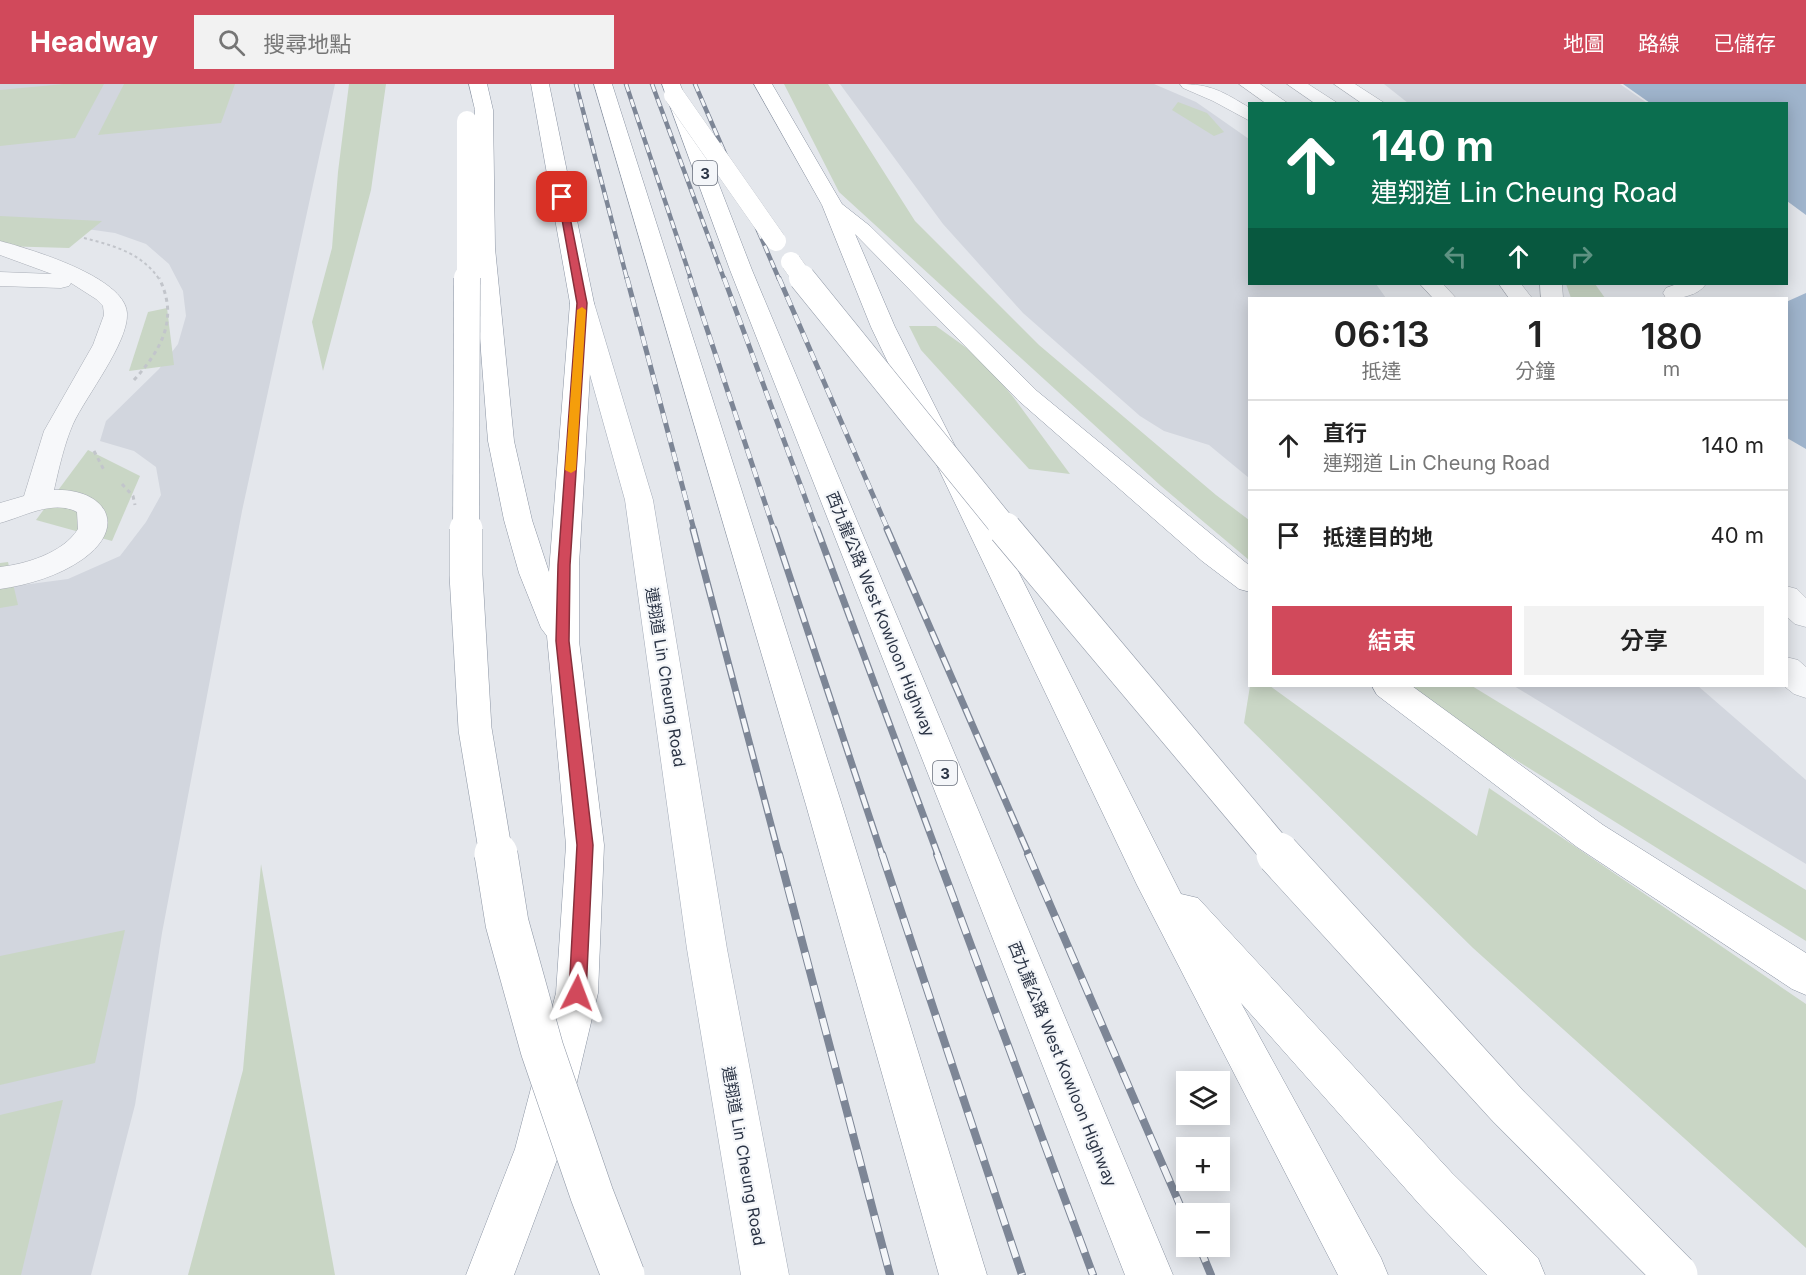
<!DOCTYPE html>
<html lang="zh-TW">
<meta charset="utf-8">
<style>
body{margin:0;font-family:Inter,"Noto Sans TC",sans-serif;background:#f2f2f2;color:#222;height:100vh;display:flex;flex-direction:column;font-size:22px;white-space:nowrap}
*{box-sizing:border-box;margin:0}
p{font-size:20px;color:#767676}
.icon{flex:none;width:33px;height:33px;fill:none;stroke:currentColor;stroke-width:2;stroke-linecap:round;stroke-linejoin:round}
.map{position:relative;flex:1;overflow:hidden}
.side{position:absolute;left:1248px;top:213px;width:540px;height:390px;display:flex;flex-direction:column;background:#fff;border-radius:0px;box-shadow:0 3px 15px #0003}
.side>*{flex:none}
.guide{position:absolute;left:1248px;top:18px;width:540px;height:183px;border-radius:0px;box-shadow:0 3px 15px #0003;background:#0b6e4f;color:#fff;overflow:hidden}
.buttons{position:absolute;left:1176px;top:987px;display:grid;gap:12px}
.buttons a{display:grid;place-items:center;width:54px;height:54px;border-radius:0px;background:#fff;box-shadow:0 3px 15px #0003;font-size:30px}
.pin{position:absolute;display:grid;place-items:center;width:51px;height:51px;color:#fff;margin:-26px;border-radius:12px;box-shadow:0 3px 9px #0006}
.me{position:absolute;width:66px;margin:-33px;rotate:3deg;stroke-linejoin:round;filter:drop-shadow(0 0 4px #0008)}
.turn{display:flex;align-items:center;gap:21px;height:126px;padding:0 24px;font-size:27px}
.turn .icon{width:78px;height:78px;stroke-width:2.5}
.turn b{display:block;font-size:42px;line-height:51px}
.lanes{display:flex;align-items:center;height:57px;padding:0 24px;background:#0003;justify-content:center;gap:30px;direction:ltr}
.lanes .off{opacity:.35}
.eta{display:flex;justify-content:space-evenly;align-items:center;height:102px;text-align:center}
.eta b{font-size:36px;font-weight:600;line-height:42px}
.primary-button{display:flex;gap:12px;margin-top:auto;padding:12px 24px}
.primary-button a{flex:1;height:69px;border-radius:0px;background:#d1495b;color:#fff;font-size:24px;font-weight:600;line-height:69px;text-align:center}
.primary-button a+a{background:#f2f2f2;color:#222}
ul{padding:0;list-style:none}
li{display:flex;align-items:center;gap:18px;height:90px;padding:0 24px;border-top:2px solid #e0e0e0}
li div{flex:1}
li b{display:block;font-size:22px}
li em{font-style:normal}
header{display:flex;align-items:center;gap:36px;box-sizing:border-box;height:84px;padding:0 30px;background:#d1495b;color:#fff}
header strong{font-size:28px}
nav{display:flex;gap:33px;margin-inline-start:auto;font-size:21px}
.search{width:420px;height:54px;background:#f2f2f2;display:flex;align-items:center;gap:15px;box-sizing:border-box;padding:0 21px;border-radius:0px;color:#767676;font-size:22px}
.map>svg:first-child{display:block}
.built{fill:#d2d6de}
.green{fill:#c9d6c5}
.water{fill:#9fb4cc}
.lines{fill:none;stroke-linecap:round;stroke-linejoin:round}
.minor-casing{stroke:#a9aeb7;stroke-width:1}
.major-casing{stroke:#a3abb8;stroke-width:1}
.highway-casing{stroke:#8b94a3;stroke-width:1}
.path-far1{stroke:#c2c5cb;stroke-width:2;stroke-dasharray:3 3;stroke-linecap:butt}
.path{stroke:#c2c5cb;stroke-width:3;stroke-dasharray:4 4;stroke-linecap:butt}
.minor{fill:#f7f8fa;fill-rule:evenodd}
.major{fill:#fff;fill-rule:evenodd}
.highway{fill:#fff;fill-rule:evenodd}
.rail-far3-casing{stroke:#7d8696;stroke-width:4.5}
.rail-far2-casing{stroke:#7d8696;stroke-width:5}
.rail-far1-casing{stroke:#7d8696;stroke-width:7}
.rail-casing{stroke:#7d8696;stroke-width:8}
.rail-far3{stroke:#f4f6f9;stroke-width:3;stroke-dasharray:8;stroke-linecap:butt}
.rail-far2{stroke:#f4f6f9;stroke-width:4;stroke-dasharray:10;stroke-linecap:butt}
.rail-far1{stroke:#f4f6f9;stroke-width:4.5;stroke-dasharray:14;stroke-linecap:butt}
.rail{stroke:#f4f6f9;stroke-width:6;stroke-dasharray:17;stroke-linecap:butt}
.highway-bridge-far3-casing{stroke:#8b94a3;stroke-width:20;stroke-linecap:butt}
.highway-bridge-far2-casing{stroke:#8b94a3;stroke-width:27;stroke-linecap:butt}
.highway-bridge-far1-casing{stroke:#8b94a3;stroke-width:34;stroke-linecap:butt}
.highway-bridge-casing{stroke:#8b94a3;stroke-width:44;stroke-linecap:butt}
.highway-bridge-far3{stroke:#fff;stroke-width:20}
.highway-bridge-far2{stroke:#fff;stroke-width:26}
.highway-bridge-far1{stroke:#fff;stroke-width:33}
.highway-bridge{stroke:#fff;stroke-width:43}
.route{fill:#d1495b;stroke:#882f3b;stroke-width:1.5}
.slow{fill:#f59e0b}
.labels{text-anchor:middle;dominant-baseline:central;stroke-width:4.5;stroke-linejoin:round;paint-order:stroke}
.shield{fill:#f4f6f9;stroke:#676e7b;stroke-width:1.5}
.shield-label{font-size:15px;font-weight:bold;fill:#2b3445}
.street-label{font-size:16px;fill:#2b3445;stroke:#f4f6f9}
</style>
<header>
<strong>Headway</strong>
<div class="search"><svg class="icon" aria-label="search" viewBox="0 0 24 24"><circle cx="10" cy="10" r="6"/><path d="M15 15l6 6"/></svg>搜尋地點</div>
<nav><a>地圖</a><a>路線</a><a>已儲存</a></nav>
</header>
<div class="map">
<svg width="1806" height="1191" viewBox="0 0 1806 1191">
<rect width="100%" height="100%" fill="#e4e7ec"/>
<g class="built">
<polygon points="0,0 335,0 242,427 162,849 135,1021 91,1191 0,1191 0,504 68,495 120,472 146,438 161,411 156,383 134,367 100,357 106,337 159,285 178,260 186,232 183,207 169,180 146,160 115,149 73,143 0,138"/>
<polygon points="840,0 1154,0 1196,18 1249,55 1250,200 1376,200 1386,214 1250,214 1249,394 1209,361 1164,347 1140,332 1023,229 943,140"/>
<polygon points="1384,0 1620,0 1647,19 1408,19"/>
<polygon points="1514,602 1698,602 1806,696 1806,780"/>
</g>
<g class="green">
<polygon points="64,0 104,0 75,54 0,62 0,6"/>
<polygon points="124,0 235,0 221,39 98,51"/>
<polygon points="349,0 386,0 371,106 323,287 312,238 332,164 338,88"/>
<polygon points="784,0 828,0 915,137 1039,261 1216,411 1249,436 1249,476 1161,402 839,108"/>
<polygon points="1178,18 1207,29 1224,48 1214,52 1172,26"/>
<polygon points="0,132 102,137 69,164 0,162"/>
<polygon points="1566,200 1595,200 1605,214 1571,214"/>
<polygon points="167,224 174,281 129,287 148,228"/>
<polygon points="909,242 936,242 982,275 1014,314 1070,390 1029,385 921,266"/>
<polygon points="88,366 140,392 112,457 36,436"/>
<polygon points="8,478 18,521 0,524 0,479"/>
<polygon points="1250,602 1270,602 1477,752 1489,704 1806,920 1806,1164 1473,864 1244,639"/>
<polygon points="1410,602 1472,602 1806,806 1806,857 1495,663"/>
<polygon points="261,780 335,1191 188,1191 243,986"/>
<polygon points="125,846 95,979 0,1001 0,872"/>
<polygon points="63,1016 21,1191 0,1191 0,1031"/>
</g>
<g class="water">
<polygon points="1623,0 1806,0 1806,131 1787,117 1786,20 1650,19"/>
<polygon points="1806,209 1806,365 1787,354 1786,218"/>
</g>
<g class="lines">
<defs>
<g id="minor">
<path d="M1180,0C1212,0 1223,8 1250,24V37L1213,17L1183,4Z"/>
<polygon points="1239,0 1260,0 1289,20 1267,20"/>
<polygon points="1287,0 1308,0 1339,20 1316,20"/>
<polygon points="1334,0 1355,0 1386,20 1363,20"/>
<path d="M0,157C30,165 125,193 127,229C129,258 86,312 73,340C64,361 59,384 54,406C105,404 129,442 83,475C59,492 28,501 0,505V483C26,480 63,469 78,445L77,428C53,415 23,433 0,439V419L24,412L44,347L93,261L104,231L103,222L96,215L71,199L69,202L61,204L0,202V188L52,190L0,171Z"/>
<polygon points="1420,200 1443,200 1456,214 1433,214"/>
<polygon points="1499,200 1521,200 1532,214 1509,214"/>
<polygon points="1540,200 1562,200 1563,214 1541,214"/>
<path d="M1677,200H1706C1698,212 1679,215 1666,214L1663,209L1666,204Z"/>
<polygon points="1786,502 1797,505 1806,514 1806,543 1795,540 1786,532"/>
<polygon points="1786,573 1798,576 1806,583 1806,614 1794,610 1784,602 1786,602"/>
</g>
<polygon id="major" points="582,212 590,214 594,219 653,416 727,865 789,1191 741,1191 687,865 625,416 570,219 574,214"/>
<g id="highway">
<polygon points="469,0 487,0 493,26 495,164 514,357 532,436 549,488 570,219 531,0 549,0 594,219 579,481 579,557 604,761 598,909 561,1065 514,1191 466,1191 515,1065 556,909 566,761 547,552 541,544 519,489 504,436 488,357 473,164 475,26"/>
<polygon points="594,0 612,0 842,721 987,1191 939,1191 806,721"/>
<polygon points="662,0 680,0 752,186 1173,1191 1125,1191 730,186"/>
<polygon points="754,0 772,0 842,120 870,142 1037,307 1250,482 1250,508 1239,505 1202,477 1019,317 855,150 895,243 1181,810 1198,814 1452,1089 1538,1174 1545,1191 1487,1191 1420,1121 1241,919 1381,1174 1388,1191 1338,1191 1137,801 871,243 822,121"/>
<polygon points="1372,602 1412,602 1603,741 1806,869 1806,911 1792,905 1577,763 1377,611"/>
</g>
</defs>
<use href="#minor" class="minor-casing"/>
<use href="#major" class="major-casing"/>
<use href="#highway" class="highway-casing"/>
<path class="path-far1" d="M84,154C112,161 142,169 159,195"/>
<g class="path">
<path d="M134,296C162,265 179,234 159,194"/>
<polyline points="94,367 104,386"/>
<polyline points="122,400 133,412 135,421"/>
</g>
<use href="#minor" class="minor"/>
<use href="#major" class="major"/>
<use href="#highway" class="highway"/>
<defs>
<g id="rail-far3">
<polyline points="576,0 627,195"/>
<polyline points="626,0 691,195"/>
<polyline points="652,0 724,195"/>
<polyline points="695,0 779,195"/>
</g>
<g id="rail-far2">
<polyline points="627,194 694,446"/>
<polyline points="690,194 774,446"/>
<polyline points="724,194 817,446"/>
<polyline points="779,194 888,446"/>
</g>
<g id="rail-far1">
<polyline points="693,445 779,771"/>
<polyline points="774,445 882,771"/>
<polyline points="817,445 938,771"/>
<polyline points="887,445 1029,771"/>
</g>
<g id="rail">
<polyline points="779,770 890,1191"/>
<polyline points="882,770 1022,1191"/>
<polyline points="937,770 1093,1191"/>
<polyline points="1028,770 1186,1135"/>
<polyline points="1199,1162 1211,1191"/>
</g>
</defs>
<use href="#rail-far3" class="rail-far3-casing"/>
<use href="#rail-far2" class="rail-far2-casing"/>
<use href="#rail-far1" class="rail-far1-casing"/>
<use href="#rail" class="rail-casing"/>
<use href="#rail-far3" class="rail-far3"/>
<use href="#rail-far2" class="rail-far2"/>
<use href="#rail-far1" class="rail-far1"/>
<use href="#rail" class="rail"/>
<defs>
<g id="highway-bridge-far3">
<polyline points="674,11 776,157"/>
<polyline points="791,178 803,195"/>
<polyline points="467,195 467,37"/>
</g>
<g id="highway-bridge-far2">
<polyline points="802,194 1006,446"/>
<polyline points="466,446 467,194"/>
</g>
<g id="highway-bridge-far1">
<polyline points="466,445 466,491 475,645 496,771"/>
<polyline points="1005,445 1279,771"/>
</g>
<g id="highway-bridge">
<polyline points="496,770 507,839 542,965 592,1111 623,1191"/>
<polyline points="1278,770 1508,1022 1676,1191"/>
</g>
</defs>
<use href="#highway-bridge-far3" class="highway-bridge-far3-casing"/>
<use href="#highway-bridge-far2" class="highway-bridge-far2-casing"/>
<use href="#highway-bridge-far1" class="highway-bridge-far1-casing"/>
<use href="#highway-bridge" class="highway-bridge-casing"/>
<use href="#highway-bridge-far3" class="highway-bridge-far3"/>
<use href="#highway-bridge-far2" class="highway-bridge-far2"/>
<use href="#highway-bridge-far1" class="highway-bridge-far1"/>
<use href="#highway-bridge" class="highway-bridge"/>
</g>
<polygon class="route" points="562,111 566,113 587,219 570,481 569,557 593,761 586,909 583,914 577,917 571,914 569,909 577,761 556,557 558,481 577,219 558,113"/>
<polygon class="slow" points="582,223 586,226 576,386 571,389 565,386 577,226"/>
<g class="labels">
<g class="shield">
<rect x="693" y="77" width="24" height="24" rx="4.5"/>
<rect x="933" y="677" width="24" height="24" rx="4.5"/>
</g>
<g class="shield-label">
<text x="705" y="89">3</text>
<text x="945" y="689">3</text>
</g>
<g class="street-label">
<text transform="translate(881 530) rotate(68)">西九龍公路 West Kowloon Highway</text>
<text transform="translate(666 593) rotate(81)">連翔道 Lin Cheung Road</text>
<text transform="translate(1063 980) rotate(68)">西九龍公路 West Kowloon Highway</text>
<text transform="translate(744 1072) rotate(80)">連翔道 Lin Cheung Road</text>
</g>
</g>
</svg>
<div class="buttons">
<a><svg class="icon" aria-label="layers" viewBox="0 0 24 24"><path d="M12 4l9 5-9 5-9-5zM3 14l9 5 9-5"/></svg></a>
<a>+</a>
<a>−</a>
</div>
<div class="pin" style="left:562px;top:113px;background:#d93025"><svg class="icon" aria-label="arrive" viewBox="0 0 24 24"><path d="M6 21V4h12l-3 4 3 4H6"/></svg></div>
<svg class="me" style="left:577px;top:909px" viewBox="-20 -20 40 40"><path d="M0-17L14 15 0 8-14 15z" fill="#d1495b" stroke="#fff" stroke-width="4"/></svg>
<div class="guide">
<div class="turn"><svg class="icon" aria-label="ahead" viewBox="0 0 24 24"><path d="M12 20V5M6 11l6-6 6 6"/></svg><div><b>140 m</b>連翔道 Lin Cheung Road</div></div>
<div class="lanes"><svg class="icon off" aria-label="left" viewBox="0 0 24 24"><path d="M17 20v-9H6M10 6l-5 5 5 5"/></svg><svg class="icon" aria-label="ahead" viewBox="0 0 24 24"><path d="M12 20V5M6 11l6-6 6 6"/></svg><svg class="icon off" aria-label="right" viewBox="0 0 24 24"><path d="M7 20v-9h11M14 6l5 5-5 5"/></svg></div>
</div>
<section class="side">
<div class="eta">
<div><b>06:13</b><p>抵達</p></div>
<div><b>1</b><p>分鐘</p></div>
<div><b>180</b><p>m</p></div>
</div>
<ul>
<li><svg class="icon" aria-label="ahead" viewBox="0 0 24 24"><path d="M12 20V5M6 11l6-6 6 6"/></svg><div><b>直行</b><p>連翔道 Lin Cheung Road</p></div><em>140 m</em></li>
<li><svg class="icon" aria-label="arrive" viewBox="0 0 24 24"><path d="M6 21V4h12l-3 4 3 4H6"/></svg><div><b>抵達目的地</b></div><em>40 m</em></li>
</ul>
<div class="primary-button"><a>結束</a><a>分享</a></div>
</section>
</div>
